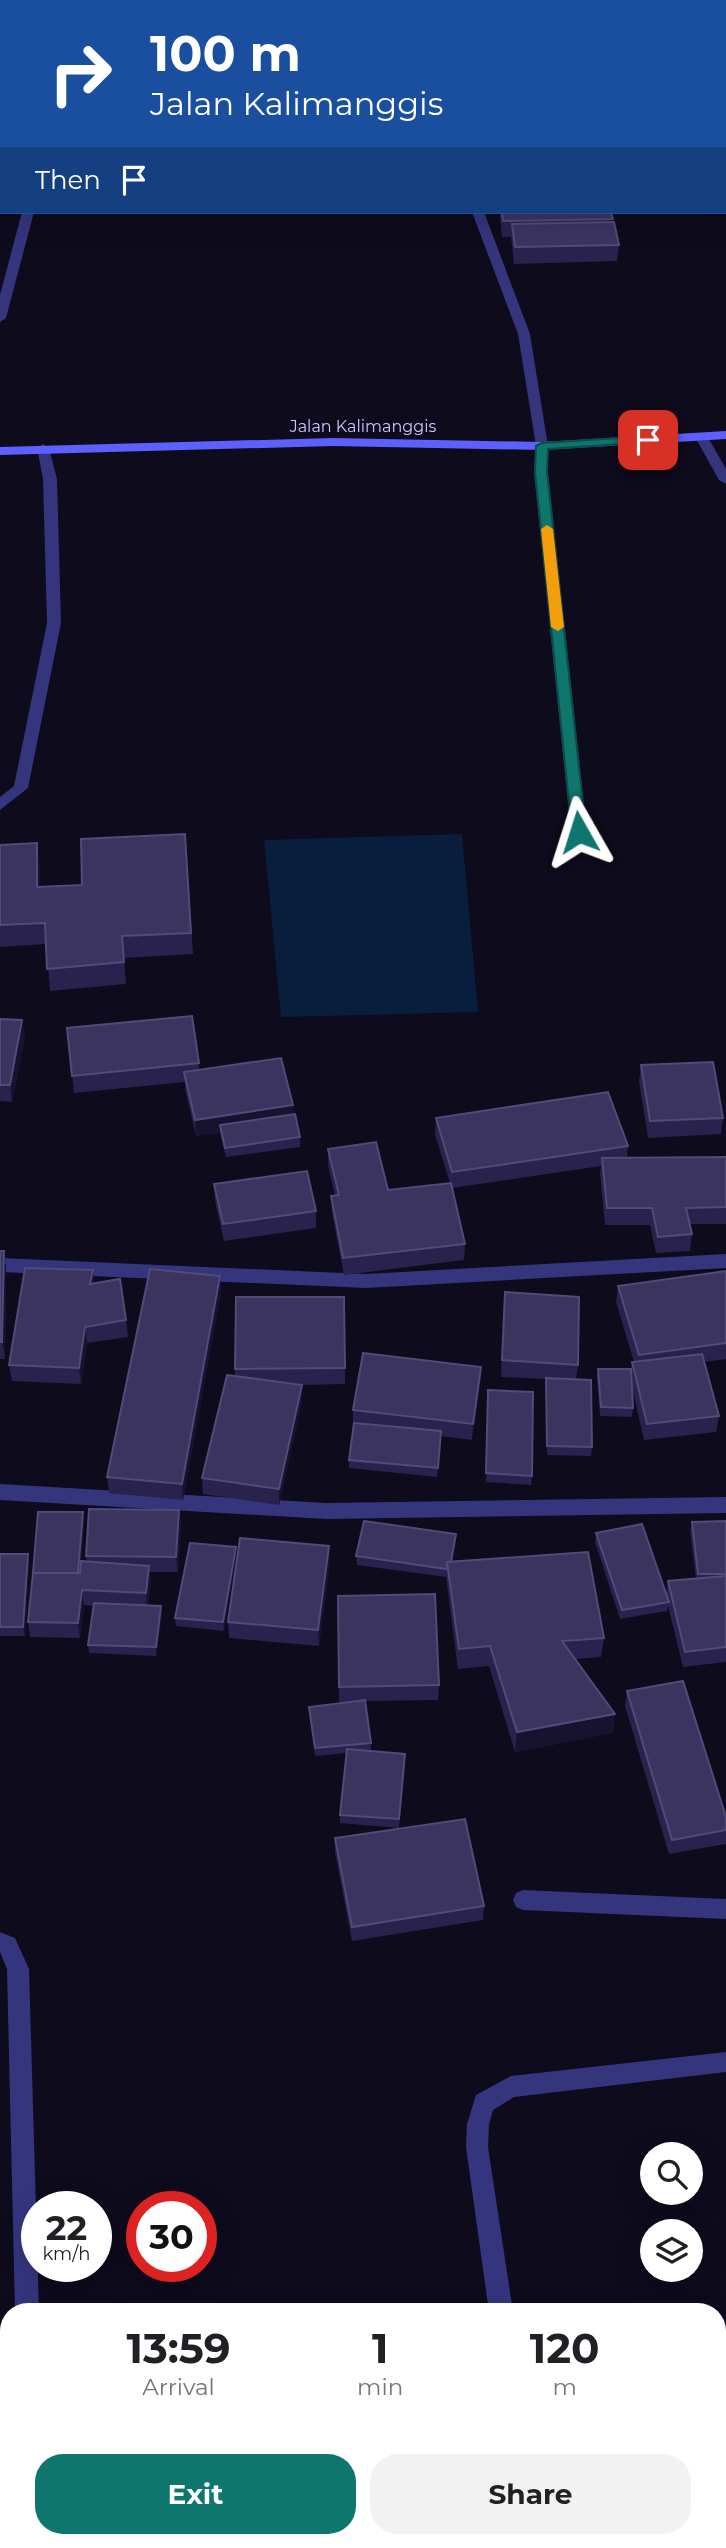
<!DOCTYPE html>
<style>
body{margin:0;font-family:Montserrat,sans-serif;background:#f2f2f2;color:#202124;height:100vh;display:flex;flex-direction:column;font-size:26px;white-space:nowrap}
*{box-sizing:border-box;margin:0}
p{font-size:23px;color:#757577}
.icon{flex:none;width:38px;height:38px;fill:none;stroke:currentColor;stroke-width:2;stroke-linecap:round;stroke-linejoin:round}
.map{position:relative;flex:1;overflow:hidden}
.details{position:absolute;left:0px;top:2303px;width:726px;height:245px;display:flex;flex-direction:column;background:#fff;border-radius:28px 28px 0 0;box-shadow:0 7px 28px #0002}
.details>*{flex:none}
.guide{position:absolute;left:0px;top:0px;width:726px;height:214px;box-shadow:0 7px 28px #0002;background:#1a4fa0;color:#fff;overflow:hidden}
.tools{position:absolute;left:640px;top:2142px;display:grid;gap:14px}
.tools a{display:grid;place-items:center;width:63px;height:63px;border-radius:50%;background:#fff;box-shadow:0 7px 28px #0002;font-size:35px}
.speed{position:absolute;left:21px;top:2191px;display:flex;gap:14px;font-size:35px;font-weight:700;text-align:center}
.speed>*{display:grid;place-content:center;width:91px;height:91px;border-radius:50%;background:#fff;box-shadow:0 7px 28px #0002;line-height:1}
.speed small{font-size:18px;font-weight:400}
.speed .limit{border:10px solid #d22;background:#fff;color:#111}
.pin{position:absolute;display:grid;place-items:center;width:60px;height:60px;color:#fff;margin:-30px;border-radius:14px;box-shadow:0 4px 10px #0006}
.me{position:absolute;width:77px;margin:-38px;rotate:354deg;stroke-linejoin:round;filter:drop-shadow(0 0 5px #0008)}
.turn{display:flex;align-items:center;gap:24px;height:147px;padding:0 35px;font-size:32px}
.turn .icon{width:91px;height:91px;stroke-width:2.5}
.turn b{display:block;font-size:49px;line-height:60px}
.then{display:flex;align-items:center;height:66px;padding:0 35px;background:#0003;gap:14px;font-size:26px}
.eta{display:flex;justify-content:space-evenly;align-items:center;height:119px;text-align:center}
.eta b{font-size:42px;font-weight:700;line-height:49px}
.action{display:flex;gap:14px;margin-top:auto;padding:14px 35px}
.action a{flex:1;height:80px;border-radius:28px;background:#0f766e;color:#fff;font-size:28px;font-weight:700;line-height:80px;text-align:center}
.action a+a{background:#f2f2f2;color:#202124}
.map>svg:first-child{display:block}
.water{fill:#091e3d}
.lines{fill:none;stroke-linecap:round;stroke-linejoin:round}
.lane{fill:#34357d;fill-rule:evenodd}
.street{fill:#34357d;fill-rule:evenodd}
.secondary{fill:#5d60ff;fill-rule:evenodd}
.wall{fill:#28224c}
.shaded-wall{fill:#161230}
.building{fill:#3a345f;stroke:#504b78;stroke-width:2}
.route{fill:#0f766e;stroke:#0a4d48;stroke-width:2}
.slow{fill:#f59e0b}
.labels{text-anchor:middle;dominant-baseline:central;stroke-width:5;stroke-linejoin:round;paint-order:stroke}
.far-street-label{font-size:16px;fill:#cac6ff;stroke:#0d0b1c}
</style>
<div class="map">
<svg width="726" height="2548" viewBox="0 0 726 2548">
<rect width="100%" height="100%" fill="#0d0b1c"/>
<polygon class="water" points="462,834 478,1012 281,1017 264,840"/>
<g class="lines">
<polygon class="lane" points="43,444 49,448 57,479 61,623 28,788 0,810 0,797 14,786 47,623 43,479 37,448"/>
<g class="street">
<polygon points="440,0 450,0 439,2"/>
<rect x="675" y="0" width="10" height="2"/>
<rect x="724" y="177" width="2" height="13"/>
<polygon points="22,212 34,212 6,318 0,322 0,295"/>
<polygon points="472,212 484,212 530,334 548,446 548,472 587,832 579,837 571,832 534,472 536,446 518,334"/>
<polygon points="701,433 706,434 726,469 726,484 719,480 695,437"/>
<polygon points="726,1254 726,1268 366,1288 0,1272 0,1258 366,1274"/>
<polygon points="0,1484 326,1503 726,1497 726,1513 326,1519 0,1500"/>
<polygon points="523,1890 726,1899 726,1919 523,1910 516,1907 513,1900 516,1893"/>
<polygon points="0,1932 15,1938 29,1969 39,2312 15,2312 7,1969 0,1952"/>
<polygon points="726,2052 726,2072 514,2097 493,2110 489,2124 488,2147 513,2312 489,2312 466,2147 467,2124 476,2095 511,2076"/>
<rect x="19" y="2539" width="24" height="9"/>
<polygon points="521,2539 545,2539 547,2548 523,2548"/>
</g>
<polygon class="secondary" points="726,431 726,439 542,450 333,446 0,455 0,447 333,438 542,442"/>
</g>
<g class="wall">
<polygon points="500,212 611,212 612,222 619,245 617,261 514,264 511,237 502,237 500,219"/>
<polygon points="185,834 193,954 124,958 126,984 50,991 46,944 0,947 0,845 40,864 40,887 82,885"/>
<polygon points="0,1019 22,1020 25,1037 12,1102 0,1101"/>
<polygon points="67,1028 199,1063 199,1070 293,1105 293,1114 300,1137 300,1147 226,1157 220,1133 196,1136 185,1089 185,1082 74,1093"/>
<polygon points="641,1065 723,1118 721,1134 648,1138 639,1081"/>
<polygon points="436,1118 628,1146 627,1158 726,1157 726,1224 690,1224 692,1234 690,1251 656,1253 650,1225 605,1225 600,1174 601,1166 452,1188 465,1244 464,1260 344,1275 332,1213 331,1196 335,1196 328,1165 328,1149 388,1190 450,1183 435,1135"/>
<polygon points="214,1184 316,1211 316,1228 224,1241 215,1201"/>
<polygon points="0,1251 6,1267 5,1359 0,1359"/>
<polygon points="726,1271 726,1359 704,1362 719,1416 716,1432 644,1440 632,1387 633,1408 632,1417 600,1416 597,1378 598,1369 631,1369 632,1362 634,1362 616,1302 618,1286"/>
<polygon points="220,1276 221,1292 183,1500 109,1493 107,1477"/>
<polygon points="94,1283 126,1320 128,1337 87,1343 81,1384 12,1381 9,1365"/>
<polygon points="505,1292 578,1365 576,1379 592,1447 591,1456 547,1455 546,1379 501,1377"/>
<polygon points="344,1297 345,1384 302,1385 302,1401 279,1505 203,1494 202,1478 235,1376 235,1369"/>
<polygon points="481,1367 480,1384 472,1440 441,1436 437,1477 349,1468 349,1460 353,1426 353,1410"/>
<polygon points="488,1390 532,1476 531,1485 486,1482"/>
<polygon points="179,1510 181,1526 178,1572 150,1572 151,1582 148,1605 161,1606 162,1615 156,1656 89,1653 88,1645 93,1606 84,1605 80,1638 30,1637 28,1622 84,1521 80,1573 87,1562 86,1556"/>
<polygon points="726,1521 726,1662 683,1667 668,1606 667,1611 620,1619 595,1542 596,1533 666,1595 668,1581 696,1579 690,1531 692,1522"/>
<polygon points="456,1534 452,1562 604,1638 601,1657 576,1659 615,1714 613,1733 515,1752 489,1666 458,1669 446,1577 357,1565 356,1556"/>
<polygon points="236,1547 236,1556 224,1631 176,1626 175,1618"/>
<polygon points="0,1554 28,1554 29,1562 25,1636 0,1636"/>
<polygon points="330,1562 319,1646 229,1638 228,1622"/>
<polygon points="338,1596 439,1685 438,1700 365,1701 371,1743 371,1751 405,1762 399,1828 340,1823 340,1815 347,1753 315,1756 309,1707 355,1702 339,1702"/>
<polygon points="627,1691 726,1817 726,1844 669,1854 625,1706"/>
<polygon points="335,1838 484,1906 483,1920 352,1941 335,1853"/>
</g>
<g class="shaded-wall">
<polygon points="37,843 40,864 40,909 37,887"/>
<polygon points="22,1020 25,1037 12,1102 10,1085"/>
<polygon points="293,1105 294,1121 220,1125 220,1133 196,1136 195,1120"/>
<polygon points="4,1251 6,1267 5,1359 2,1342"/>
<polygon points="93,1270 95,1287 90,1284"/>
<polygon points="220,1276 221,1292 183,1500 182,1484"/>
<polygon points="85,1327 87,1343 81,1384 79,1368"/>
<polygon points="481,1367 480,1384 472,1440 473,1424"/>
<polygon points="302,1385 302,1401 279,1505 279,1489"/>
<polygon points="179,1510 181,1526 178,1572 176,1557"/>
<polygon points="83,1512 84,1521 79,1584 78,1575"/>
<polygon points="329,1546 330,1562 319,1646 318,1630"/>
<polygon points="236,1547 236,1556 224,1631 223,1622"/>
<polygon points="28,1554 29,1562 25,1636 23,1627"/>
<polygon points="149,1566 151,1582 147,1608 146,1593"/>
<polygon points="82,1590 84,1605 80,1638 78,1623"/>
<polygon points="161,1606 162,1615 156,1656 156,1647"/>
<polygon points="615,1714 613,1733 515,1752 517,1732"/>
</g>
<g class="building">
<rect x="724" y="79" width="2" height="30"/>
<polygon points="502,212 611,212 613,219 503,221"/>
<polygon points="614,222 619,245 515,247 512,224"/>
<polygon points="185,834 191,933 122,936 124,962 47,969 45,923 0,925 0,845 37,843 37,887 82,885 81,839"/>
<polygon points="192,1016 199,1063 72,1076 67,1028"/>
<polygon points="0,1019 22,1020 10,1085 0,1085"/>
<polygon points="281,1058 293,1105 195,1120 184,1072"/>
<polygon points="713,1062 723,1118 650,1121 641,1065"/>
<polygon points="608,1092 628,1146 452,1172 436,1118"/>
<polygon points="295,1114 300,1137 225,1148 220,1125"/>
<polygon points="376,1142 388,1190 451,1183 465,1244 343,1258 331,1196 339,1195 328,1149"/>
<polygon points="726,1157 726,1207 686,1208 692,1234 658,1237 652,1208 607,1208 602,1158"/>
<polygon points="307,1171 316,1211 223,1224 214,1184"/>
<polygon points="0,1251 4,1251 2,1342 0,1342"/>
<polygon points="25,1268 93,1270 90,1284 120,1279 126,1320 85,1327 79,1368 9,1365"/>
<polygon points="150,1269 220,1276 182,1484 107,1477"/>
<polygon points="726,1271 726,1343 639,1355 618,1286"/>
<polygon points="505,1292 579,1297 578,1365 502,1360"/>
<polygon points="236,1297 344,1297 345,1368 235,1369"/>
<polygon points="363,1353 481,1367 473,1424 353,1410"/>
<polygon points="702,1354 719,1416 647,1424 632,1362"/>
<polygon points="598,1369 631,1369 633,1408 601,1407"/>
<polygon points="227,1375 302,1385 279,1489 202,1478"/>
<polygon points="546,1378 591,1380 592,1447 547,1446"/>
<polygon points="488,1390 533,1392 532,1476 486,1473"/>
<polygon points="354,1423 441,1431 438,1468 349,1460"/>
<polygon points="89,1509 179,1510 176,1557 86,1556"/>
<polygon points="38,1512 83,1512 78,1573 33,1573"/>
<polygon points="364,1521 456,1534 451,1562 447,1562 447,1569 356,1556"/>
<polygon points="726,1521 726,1574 698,1574 692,1522"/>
<polygon points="642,1524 669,1602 622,1610 596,1533"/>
<polygon points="240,1538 329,1546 318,1630 228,1622"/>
<polygon points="190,1543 236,1547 223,1622 175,1618"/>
<polygon points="588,1552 604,1638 562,1641 615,1714 517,1732 490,1646 459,1649 447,1562"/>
<polygon points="0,1554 28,1554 23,1627 0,1627"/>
<polygon points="81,1561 149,1566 146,1593 82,1590 78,1623 28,1622 33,1573 80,1573"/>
<polygon points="726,1576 726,1647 685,1652 668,1581"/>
<polygon points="435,1594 439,1685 339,1687 338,1596"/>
<polygon points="94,1603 161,1606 156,1647 88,1645"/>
<polygon points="683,1681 726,1817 726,1830 672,1840 627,1691"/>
<polygon points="365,1700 371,1743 315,1748 309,1707"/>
<polygon points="347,1749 405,1754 399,1819 340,1815"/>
<polygon points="465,1819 484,1906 352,1927 335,1838"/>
</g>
<polygon class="route" points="648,436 652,437 652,442 548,449 547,472 586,832 579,836 572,832 535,472 536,446 542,443"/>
<polygon class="slow" points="547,525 553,529 564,627 558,631 551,627 541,529"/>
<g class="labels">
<g class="far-street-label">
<text x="363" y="426">Jalan Kalimanggis</text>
</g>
</g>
</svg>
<div class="tools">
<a><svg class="icon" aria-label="search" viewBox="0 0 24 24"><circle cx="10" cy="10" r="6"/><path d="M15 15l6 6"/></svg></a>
<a><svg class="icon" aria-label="layers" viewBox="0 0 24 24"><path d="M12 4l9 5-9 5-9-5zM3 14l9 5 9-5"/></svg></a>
</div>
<div class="speed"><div>22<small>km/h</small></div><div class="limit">30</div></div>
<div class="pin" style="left:648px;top:440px;background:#d93025"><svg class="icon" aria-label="arrive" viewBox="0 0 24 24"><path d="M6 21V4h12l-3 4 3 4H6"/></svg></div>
<svg class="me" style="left:579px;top:832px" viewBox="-20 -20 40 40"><path d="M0-17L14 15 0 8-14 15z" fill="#0f766e" stroke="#fff" stroke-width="4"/></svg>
<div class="guide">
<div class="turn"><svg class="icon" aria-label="right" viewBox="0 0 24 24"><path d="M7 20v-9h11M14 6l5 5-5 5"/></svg><div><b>100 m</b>Jalan Kalimanggis</div></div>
<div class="then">Then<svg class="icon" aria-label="arrive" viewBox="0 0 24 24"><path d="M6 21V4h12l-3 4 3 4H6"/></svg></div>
</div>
<section class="details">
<div class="eta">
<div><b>13:59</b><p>Arrival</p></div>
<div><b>1</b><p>min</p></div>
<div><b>120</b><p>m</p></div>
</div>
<div class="action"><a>Exit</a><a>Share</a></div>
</section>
</div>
